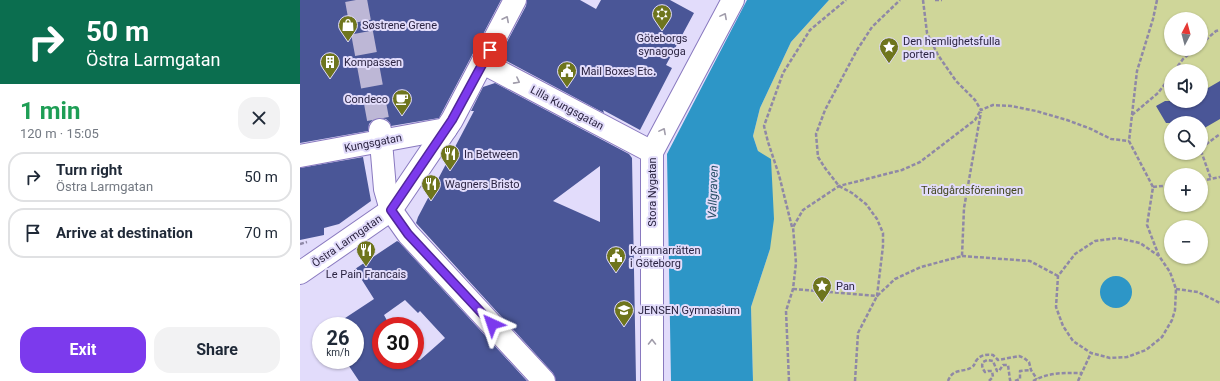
<!DOCTYPE html>
<meta charset="utf-8">
<style>
body{margin:0;font-family:Roboto,sans-serif;background:#f2f2f3;color:#1f2937;height:100vh;display:flex;flex-direction:column;font-size:15px;white-space:nowrap}
*{box-sizing:border-box;margin:0}
p{font-size:13px;color:#747a83}
.icon{flex:none;width:22px;height:22px;fill:none;stroke:currentColor;stroke-width:2;stroke-linecap:round;stroke-linejoin:round}
.map{position:relative;flex:1;overflow:hidden}
.side{display:flex;flex-direction:column;background:#fff;width:300px}
.side>*{flex:none}
.guide{background:#0b6e4f;color:#fff;overflow:hidden}
.needle{width:26px;rotate:6deg}
.tools{position:absolute;left:864px;top:12px;display:grid;gap:8px}
.tools a{display:grid;place-items:center;width:44px;height:44px;border-radius:50%;background:#fff;box-shadow:0 1px 3px #0004;font-size:20px}
.speed{position:absolute;left:12px;top:317px;display:flex;gap:8px;font-size:20px;font-weight:700;text-align:center}
.speed>*{display:grid;place-content:center;width:52px;height:52px;border-radius:50%;background:#fff;box-shadow:0 1px 3px #0004;line-height:1}
.speed small{font-size:10px;font-weight:400}
.speed .limit{border:6px solid #d22;background:#fff;color:#111}
.pin{position:absolute;display:grid;place-items:center;width:34px;height:34px;color:#fff;margin:-17px;border-radius:8px;box-shadow:0 2px 6px #0006}
.me{position:absolute;width:44px;margin:-22px;rotate:318deg;stroke-linejoin:round;filter:drop-shadow(0 0 3px #0008)}
.turn{display:flex;align-items:center;gap:14px;height:84px;padding:0 20px;font-size:18px}
.turn .icon{width:52px;height:52px;stroke-width:2.5}
.turn b{display:block;font-size:28px;line-height:34px}
.round{display:grid;place-items:center;flex:none;width:42px;height:42px;border-radius:16px;background:#f2f2f3}
.overview{display:flex;align-items:center;justify-content:space-between;height:68px;padding:0 20px}
h1{font-size:24px;font-weight:700;line-height:30px;color:#1e9e55}
.button{display:flex;gap:8px;margin-top:auto;padding:8px 20px}
.button a{flex:1;height:46px;border-radius:16px;background:#7c3aed;color:#fff;font-size:16px;font-weight:700;line-height:46px;text-align:center}
.button a+a{background:#f2f2f3;color:#1f2937}
ul{padding:0;list-style:none}
li{display:flex;align-items:center;gap:12px;height:50px;margin:0 8px 6px;padding:0 12px;border:2px solid #e0e1e3;border-radius:16px}
li div{flex:1}
li b{display:block;font-size:15px}
li em{font-style:normal}
main{display:flex;flex:1;min-height:0}
.map>svg:first-child{display:block}
.green{fill:#cfd699;fill-rule:evenodd}
.water{fill:#2d96c7}
.building{fill:#4a5697;fill-rule:evenodd}
.lines{fill:none;stroke-linecap:round;stroke-linejoin:round}
.street-tunnel{stroke:#bdb7d6;stroke-width:22;stroke-dasharray:22 11;stroke-linecap:butt}
.street-casing{stroke:#8979bf;stroke-width:24}
.path{stroke:#8f88a6;stroke-width:2.5;stroke-dasharray:4 2;stroke-linecap:butt}
.street{stroke:#fff;stroke-width:22}
.oneway{stroke:#a09caa}
.route-casing{stroke:#51269a;stroke-width:10}
.route{stroke:#7c3aed;stroke-width:7}
.labels{text-anchor:middle;dominant-baseline:central;stroke-width:4;stroke-linejoin:round;paint-order:stroke}
.poi-label{font-size:11px;fill:#2b2441;stroke:#e2dcfb;text-anchor:start}
.street-label{font-size:11px;fill:#2b2441;stroke:#e2dcfb}
.park-label{font-size:11px;fill:#42461f;stroke:#e2dcfb}
.water-label{font-size:12px;font-style:italic;fill:#264f65;stroke:#e2dcfb}
</style>
<main>
<section class="side">
<div class="guide">
<div class="turn"><svg class="icon" aria-label="right" viewBox="0 0 24 24"><path d="M7 20v-9h11M14 6l5 5-5 5"/></svg><div><b>50 m</b>Östra Larmgatan</div></div>
</div>
<div class="overview"><div><h1>1 min</h1><p>120 m · 15:05</p></div><a class="round"><svg class="icon" aria-label="close" viewBox="0 0 24 24"><path d="M6 6l12 12M18 6L6 18"/></svg></a></div>
<ul>
<li><svg class="icon" aria-label="right" viewBox="0 0 24 24"><path d="M7 20v-9h11M14 6l5 5-5 5"/></svg><div><b>Turn right</b><p>Östra Larmgatan</p></div><em>50 m</em></li>
<li><svg class="icon" aria-label="arrive" viewBox="0 0 24 24"><path d="M6 21V4h12l-3 4 3 4H6"/></svg><div><b>Arrive at destination</b></div><em>70 m</em></li>
</ul>
<div class="button"><a>Exit</a><a>Share</a></div>
</section>
<div class="map">
<svg width="920" height="381" viewBox="0 0 920 381">
<rect width="100%" height="100%" fill="#e2dcfb"/>
<path class="green" d="M529,0H920V381H453L451,307L470,249L458,151L453,136L460,108L491,42ZM871,19H901V49H871ZM871,71H901V101H871ZM871,123H901V153H871ZM871,175H901V205H871ZM871,227H901V257H871Z"/>
<g class="water">
<polygon points="447,0 529,0 491,42 460,108 453,136 458,151 471,159 474,219 470,249 451,307 453,381 371,381 367,154"/>
<circle cx="816" cy="292" r="16"/>
</g>
<g class="building">
<polygon points="0,0 201,0 139,118 91,126 90,123 86,119 79,118 73,120 69,124 68,131 0,143"/>
<polygon points="227,0 280,0 296,9 301,0 370,0 394,13 366,65 372,68 340,130 303,110 304,113 199,57 226,6"/>
<polygon points="920,81 920,119 901,130 901,123 866,123 856,106 865,101 881,101 882,103 885,101 901,101 901,92"/>
<path d="M195,83L329,154L332,158L336,381H256L253,373L116,223L118,217L174,111H171L183,87ZM300,166V222L253,201Z"/>
<polygon points="63,157 71,201 39,224 24,228 24,235 0,240 0,168"/>
<path d="M97,241L99,242L227,381H59L45,360H55V326H33L74,299L55,269ZM105,300L118,313L120,311L145,338L120,360H81V326H90L84,315Z"/>
</g>
<g class="lines">
<polyline class="street-tunnel" points="56,0 80,130"/>
<defs>
<g id="street">
<polyline points="183,63 352,152"/>
<polyline points="80,130 85,189 91,210 108,234 244,381"/>
<polyline points="0,156 146,129"/>
<polyline points="0,273 91,210 152,120 215,0"/>
<polyline points="352,381 352,152 433,0"/>
</g>
</defs>
<use href="#street" class="street-casing"/>
<g class="path">
<polyline points="623,0 627,33 638,55 656,81 675,100 681,110 693,105 711,106 736,111 767,120 791,129 811,139 829,141"/>
<polyline points="635,0 642,0"/>
<polyline points="857,0 853,19 837,71 829,141 853,187 847,225 859,256 870,272 876,289 875,310 872,320 862,337 846,350 827,357 810,358 791,353 773,341 763,326 756,307 758,276 775,254 795,241 817,238 840,243 859,256"/>
<polyline points="901,44 916,31 920,30"/>
<polyline points="874,71 883,59 895,49"/>
<polyline points="832,115 858,93 871,76"/>
<polyline points="901,148 920,134"/>
<polyline points="901,151 911,179"/>
<polyline points="901,181 920,177"/>
<polyline points="853,187 871,185"/>
<polyline points="492,227 479,175 468,142 464,126 483,73 510,30 546,0"/>
<polyline points="0,244 7,242"/>
<polyline points="662,256 730,261 758,276"/>
<polyline points="493,289 577,296 583,246 583,233 577,219 566,204 552,193 539,186 525,168 518,157 516,134 525,110 557,50 572,27 600,0"/>
<polyline points="876,289 898,292 920,303"/>
<polyline points="489,381 486,311 493,289 496,263 493,227 503,210 539,186 602,170 620,162 675,120 681,110"/>
<polyline points="555,381 558,333 577,296 595,279 621,267 662,256 664,208 681,112"/>
<path d="M648,381C653,367 665,373 672,367C675,365 674,364 676,361C680,355 686,354 693,355L698,360L719,356L724,358L729,362L731,370L737,379"/>
<path d="M689,381L693,377L692,371H688L685,372C683,369 681,366 683,362L687,360L693,361L697,371H699L703,365H708L710,380L711,381"/>
<polyline points="715,381 720,379 720,371 731,370"/>
<path d="M733,381C749,372 764,373 782,373"/>
<polyline points="778,381 791,353"/>
</g>
<use href="#street" class="street"/>
</g>
<defs><path id="oneway-chevron" d="M-2-3.5L2.5 0L-2 3.5" fill="none" stroke-width="1.6" stroke-linecap="round" stroke-linejoin="round"/></defs>
<g class="oneway">
<use href="#oneway-chevron" transform="translate(424 16) rotate(-62)"/>
<use href="#oneway-chevron" transform="translate(206 19) rotate(-63)"/>
<use href="#oneway-chevron" transform="translate(217 81) rotate(28)"/>
<use href="#oneway-chevron" transform="translate(363 131) rotate(-62)"/>
<use href="#oneway-chevron" transform="translate(352 342) rotate(-90)"/>
</g>
<g class="lines">
<defs>
<polyline id="route" points="190,50 152,120 91,210 108,234 192,324"/>
</defs>
<use href="#route" class="route-casing"/>
<use href="#route" class="route"/>
</g>
<defs>
<symbol id="synagogue-pin" viewBox="-11 -11 22 30"><path d="M0 17L-7.5 6A9.5 9.5 0 1 1 7.5 6Z" fill="#6e751d" stroke="#e2dcfb"/><path d="M0-6.5L5.6 3.2H-5.6ZM0 6.5L5.6-3.2H-5.6Z" fill="#fff"/></symbol>
<symbol id="shop-pin" viewBox="-11 -11 22 30"><path d="M0 17L-7.5 6A9.5 9.5 0 1 1 7.5 6Z" fill="#6e751d" stroke="#e2dcfb"/><path d="M-5-2.5h2.3a2.7 3.5 0 0 1 5.4 0H5L5.5 6h-11ZM-1.5-2.5h3a1.5 2.3 0 0 0-3 0Z" fill="#fff"/></symbol>
<symbol id="sight-pin" viewBox="-11 -11 22 30"><path d="M0 17L-7.5 6A9.5 9.5 0 1 1 7.5 6Z" fill="#6e751d" stroke="#e2dcfb"/><path d="M0-6L1.8-2.2L6-1.7L2.9 1.2L3.7 5.4L0 3.3L-3.7 5.4L-2.9 1.2L-6-1.7L-1.8-2.2Z" fill="#fff"/></symbol>
<symbol id="building-pin" viewBox="-11 -11 22 30"><path d="M0 17L-7.5 6A9.5 9.5 0 1 1 7.5 6Z" fill="#6e751d" stroke="#e2dcfb"/><path d="M-4-6H4V6H1V3H-1V6H-4ZM-2.5-4.3h1.7v1.8h-1.7ZM.8-4.3h1.7v1.8H.8ZM-2.5-1h1.7V.8h-1.7ZM.8-1h1.7V.8H.8Z" fill="#fff"/></symbol>
<symbol id="civic-pin" viewBox="-11 -11 22 30"><path d="M0 17L-7.5 6A9.5 9.5 0 1 1 7.5 6Z" fill="#6e751d" stroke="#e2dcfb"/><path d="M-.6-6.5H3V-4.5H.6V-3L4-1V1h2V6H-6V1h2V-1L-.6-3ZM-1.2 2.5V6h2.4V2.5Z" fill="#fff"/></symbol>
<symbol id="cafe-pin" viewBox="-11 -11 22 30"><path d="M0 17L-7.5 6A9.5 9.5 0 1 1 7.5 6Z" fill="#6e751d" stroke="#e2dcfb"/><path d="M-5.5-4.5H6V0H3Q3 3.5 0 3.5H-2.5Q-5.5 3.5-5.5 0ZM3-3.2v2h1.7v-2ZM-6 4.5H4V6H-6Z" fill="#fff"/></symbol>
<symbol id="restaurant-pin" viewBox="-11 -11 22 30"><path d="M0 17L-7.5 6A9.5 9.5 0 1 1 7.5 6Z" fill="#6e751d" stroke="#e2dcfb"/><path d="M-5-6h1v4h1v-4h1v4h1v-4h1v5L-1.5 .5V6h-2V.5L-5-1ZM5-6V6H3V1.5H1.5Q1.5-4 5-6Z" fill="#fff"/></symbol>
<symbol id="school-pin" viewBox="-11 -11 22 30"><path d="M0 17L-7.5 6A9.5 9.5 0 1 1 7.5 6Z" fill="#6e751d" stroke="#e2dcfb"/><path d="M0-5L7-2L0 1L-7-2ZM-4 1L0 2.5L4 1V4Q0 6-4 4Z" fill="#fff"/></symbol>
</defs>
<g fill-rule="evenodd">
<use href="#synagogue-pin" x="351" y="3" width="22" height="30"/>
<use href="#shop-pin" x="37" y="14" width="22" height="30"/>
<use href="#sight-pin" x="578" y="36" width="22" height="30"/>
<use href="#building-pin" x="19" y="51" width="22" height="30"/>
<use href="#civic-pin" x="256" y="60" width="22" height="30"/>
<use href="#cafe-pin" x="91" y="88" width="22" height="30"/>
<use href="#restaurant-pin" x="139" y="143" width="22" height="30"/>
<use href="#restaurant-pin" x="120" y="173" width="22" height="30"/>
<use href="#restaurant-pin" x="55" y="239" width="22" height="30"/>
<use href="#civic-pin" x="305" y="245" width="22" height="30"/>
<use href="#sight-pin" x="511" y="275" width="22" height="30"/>
<use href="#school-pin" x="313" y="299" width="22" height="30"/>
</g>
<g class="labels">
<g class="poi-label">
<text x="62" y="25">Søstrene Grene</text>
<text x="362" y="38" text-anchor="middle">Göteborgs<tspan x="362" dy="13">synagoga</tspan></text>
<text x="603" y="41">Den hemlighetsfulla<tspan x="603" dy="13">porten</tspan></text>
<text x="44" y="62">Kompassen</text>
<text x="281" y="71">Mail Boxes Etc.</text>
<text x="88" y="99" text-anchor="end">Condeco</text>
<text x="164" y="154">In Between</text>
<text x="145" y="184">Wagners Bristo</text>
<text x="330" y="250">Kammarrätten<tspan x="330" dy="13">i Göteborg</tspan></text>
<text x="66" y="274" text-anchor="middle">Le Pain Francais</text>
<text x="536" y="286">Pan</text>
<text x="338" y="310">JENSEN Gymnasium</text>
</g>
<g class="street-label">
<text transform="translate(267 108) rotate(28)">Lilla Kungsgatan</text>
<text transform="translate(73 143) rotate(-11)">Kungsgatan</text>
<text transform="translate(352 192) rotate(-90)">Stora Nygatan</text>
<text transform="translate(47 241) rotate(-35)">Östra Larmgatan</text>
</g>
<g class="park-label">
<text x="672" y="190">Trädgårdsföreningen</text>
</g>
<g class="water-label">
<text transform="translate(413 192) rotate(-88)">Vallgraven</text>
</g>
</g>
</svg>
<div class="tools">
<a><svg class="needle" viewBox="-14 -14 28 28"><path d="M0-13l5 13h-10z" fill="#e53935"/><path d="M0 13l5-13h-10z" fill="#747a83"/></svg></a>
<a><svg class="icon" aria-label="sound" viewBox="0 0 24 24"><path d="M4 9h4l5-4v14l-5-4H4zM17 9q2 3 0 6"/></svg></a>
<a><svg class="icon" aria-label="search" viewBox="0 0 24 24"><circle cx="10" cy="10" r="6"/><path d="M15 15l6 6"/></svg></a>
<a>+</a>
<a>−</a>
</div>
<div class="speed"><div>26<small>km/h</small></div><div class="limit">30</div></div>
<div class="pin" style="left:190px;top:50px;background:#d93025"><svg class="icon" aria-label="arrive" viewBox="0 0 24 24"><path d="M6 21V4h12l-3 4 3 4H6"/></svg></div>
<svg class="me" style="left:192px;top:324px" viewBox="-20 -20 40 40"><path d="M0-17L14 15 0 8-14 15z" fill="#7c3aed" stroke="#fff" stroke-width="4"/></svg>
</div>
</main>
